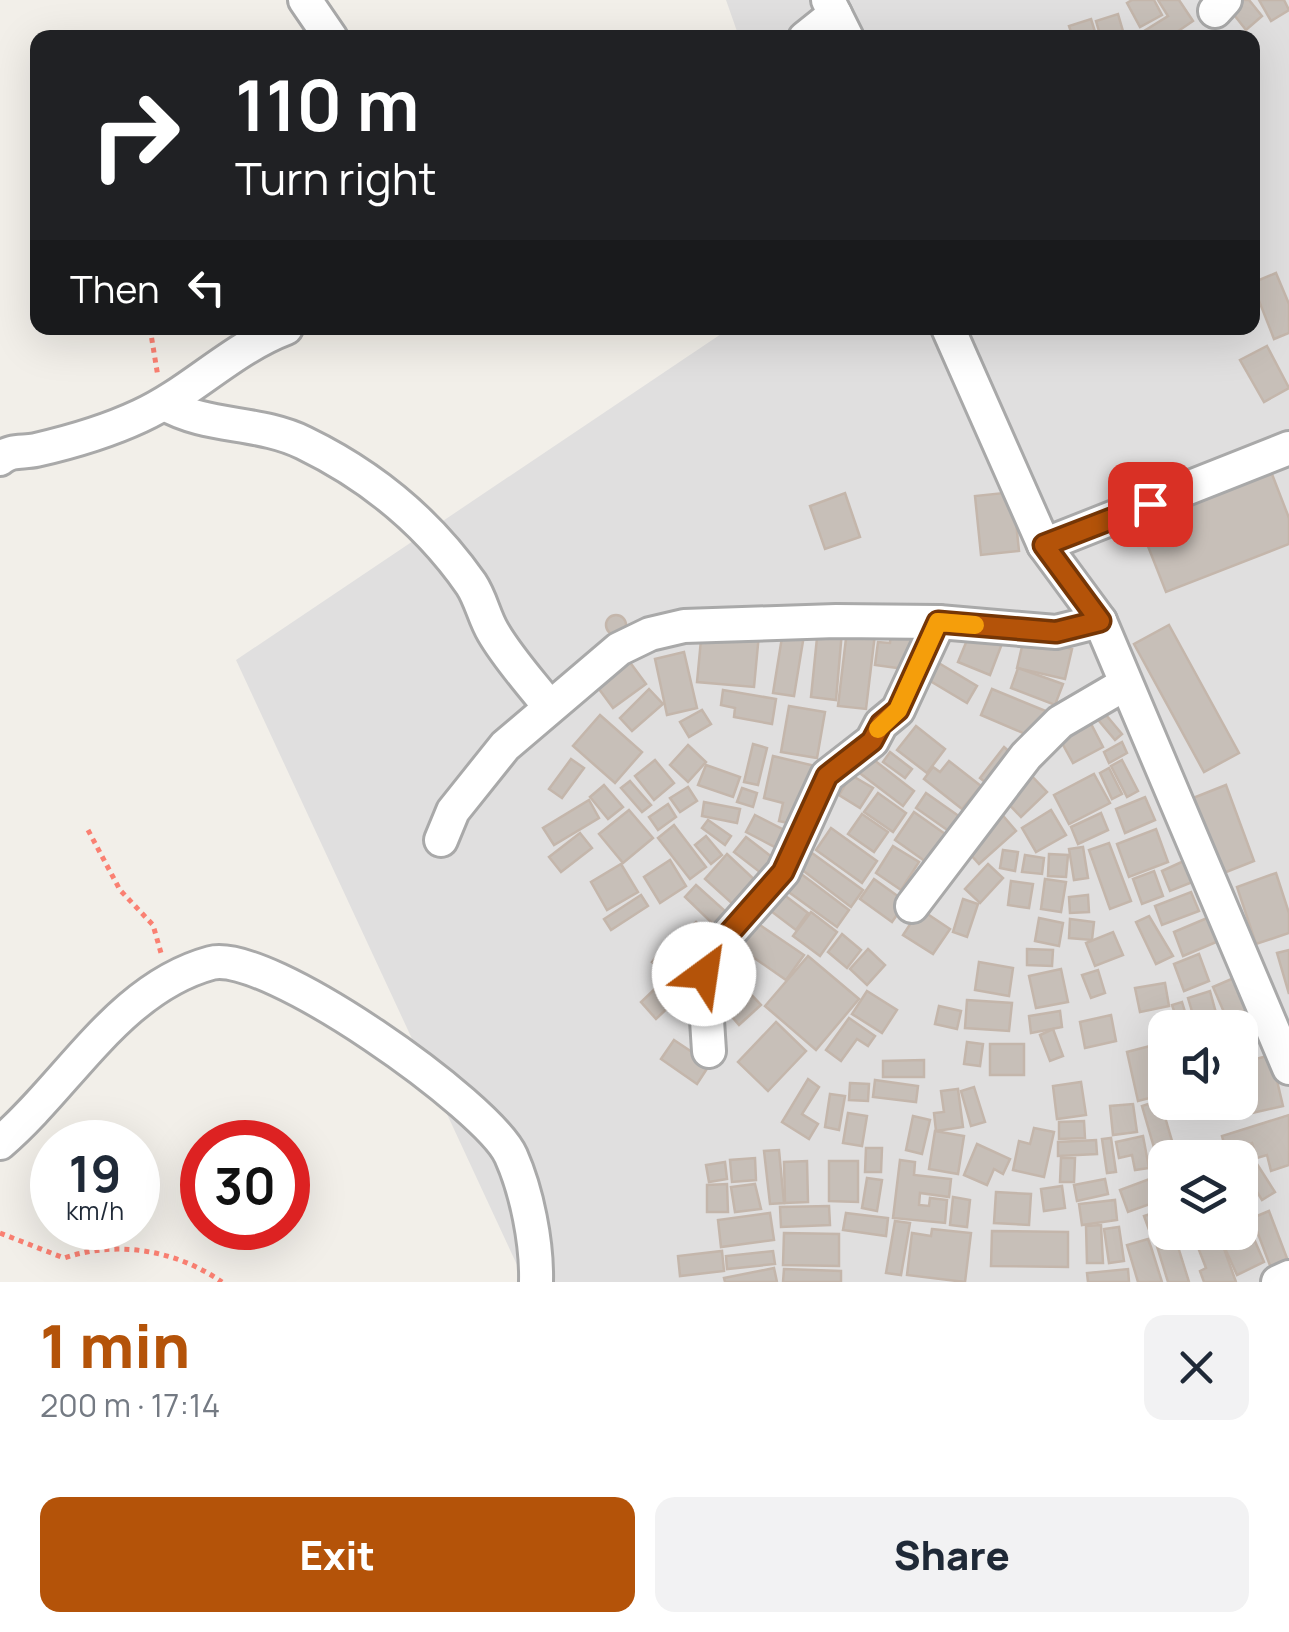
<!DOCTYPE html>
<meta charset="utf-8">
<style>
body{margin:0;font-family:Manrope,sans-serif;background:#f2f2f3;color:#1f2937;height:100vh;display:flex;flex-direction:column;font-size:38px;white-space:nowrap}
*{box-sizing:border-box;margin:0}
p{font-size:32px;color:#747a83}
.icon{flex:none;width:55px;height:55px;fill:none;stroke:currentColor;stroke-width:2;stroke-linecap:round;stroke-linejoin:round}
.map{position:relative;height:1282px;overflow:hidden}
.details{display:flex;flex-direction:column;background:#fff;flex:1}
.details>*{flex:none}
.top-card{position:absolute;left:30px;top:30px;width:1230px;height:305px;border-radius:20px;box-shadow:0 10px 40px #0002;background:#202124;color:#fff;overflow:hidden}
.buttons{position:absolute;left:1148px;top:1010px;display:grid;gap:20px}
.buttons a{display:grid;place-items:center;width:110px;height:110px;border-radius:20px;background:#fff;box-shadow:0 10px 40px #0002;font-size:50px}
.speed{position:absolute;left:30px;top:1120px;display:flex;gap:20px;font-size:50px;font-weight:700;text-align:center}
.speed>*{display:grid;place-content:center;width:130px;height:130px;border-radius:50%;background:#fff;box-shadow:0 10px 40px #0002;line-height:1}
.speed small{font-size:25px;font-weight:400}
.speed .limit{border:15px solid #d22;background:#fff;color:#111}
.pin{position:absolute;display:grid;place-items:center;width:85px;height:85px;color:#fff;margin:-42px;border-radius:20px;box-shadow:0 5px 15px #0006}
.me{position:absolute;width:110px;margin:-55px;rotate:31deg;stroke-linejoin:round;filter:drop-shadow(0 0 8px #0008)}
.turn{display:flex;align-items:center;gap:35px;height:210px;padding:0 40px;font-size:45px}
.turn .icon{width:130px;height:130px;stroke-width:2.5}
.turn b{display:block;font-size:70px;line-height:85px}
.then{display:flex;align-items:center;height:95px;padding:0 40px;background:#0003;gap:20px;font-size:38px}
.round{display:grid;place-items:center;flex:none;width:105px;height:105px;border-radius:20px;background:#f2f2f3}
.summary{display:flex;align-items:center;justify-content:space-between;height:170px;padding:0 40px}
h1{font-size:60px;font-weight:800;line-height:75px;color:#b45309}
.button{display:flex;gap:20px;margin-top:auto;padding:20px 40px}
.button a{flex:1;height:115px;border-radius:20px;background:#b45309;color:#fff;font-size:40px;font-weight:800;line-height:115px;text-align:center}
.button a+a{background:#f2f2f3;color:#1f2937}
.map>svg:first-child{display:block}
.residential{fill:#e0dfdf;fill-rule:evenodd}
.building{fill:#c7bfb8;stroke:#c4b6ab;stroke-width:2.5}
.lines{fill:none;stroke-linecap:round;stroke-linejoin:round}
.minor-casing{stroke:#a9a9a9;stroke-width:38}
.path{stroke:#fa8072;stroke-width:5;stroke-dasharray:5 5;stroke-linecap:butt}
.minor{stroke:#fff;stroke-width:32}
.route-casing{stroke:#753606;stroke-width:25}
.route{stroke:#b45309;stroke-width:18}
.slow{stroke:#f59e0b;stroke-width:18}
</style>
<div class="map">
<svg width="1289" height="1282" viewBox="0 0 1289 1282">
<rect width="100%" height="100%" fill="#f2efe9"/>
<path class="residential" d="M726,0H1289V1282H525L236,660L730,328H1252V38L739,37ZM1165,1028H1240V1102H1165ZM1165,1158H1240V1232H1165Z"/>
<g class="building">
<polygon points="1132,0 1154,0 1162,15 1140,27 1127,3"/>
<polygon points="1158,0 1179,0 1193,21 1168,38 1144,38 1141,33 1168,16"/>
<polygon points="1234,0 1249,0 1262,16 1246,30 1227,6"/>
<polygon points="1259,0 1284,0 1289,10 1271,21"/>
<polygon points="1118,14 1125,38 1101,38 1096,21"/>
<polygon points="1091,19 1097,38 1073,38 1069,26"/>
<polygon points="1276,273 1289,304 1289,333 1274,339 1252,283"/>
<polygon points="1267,346 1289,388 1264,402 1240,360"/>
<polygon points="1270,469 1289,518 1289,544 1166,592 1138,521"/>
<polygon points="1013,492 1019,551 981,555 975,496"/>
<polygon points="845,493 860,537 825,549 810,506"/>
<circle cx="616" cy="625" r="10"/>
<polygon points="892,625 917,629 912,670 875,665 878,642 890,643"/>
<polygon points="1169,625 1239,753 1204,772 1134,644"/>
<polygon points="818,628 842,631 836,700 811,697"/>
<polygon points="972,628 1003,641 990,675 958,662"/>
<polygon points="702,629 759,634 754,687 697,682"/>
<polygon points="847,630 875,634 866,709 838,706"/>
<polygon points="783,631 804,635 794,696 773,693"/>
<polygon points="1024,638 1072,649 1065,679 1017,668"/>
<polygon points="684,652 697,708 667,715 655,659"/>
<polygon points="932,659 977,686 967,703 922,676"/>
<polygon points="629,661 646,684 613,708 596,685"/>
<polygon points="1018,668 1063,684 1055,705 1011,688"/>
<polygon points="649,689 663,704 632,731 620,718"/>
<polygon points="992,689 1048,712 1037,739 981,715"/>
<polygon points="723,690 776,699 772,724 734,717 735,708 721,705"/>
<polygon points="789,706 825,712 817,758 781,752"/>
<polygon points="1101,709 1122,734 1115,740 1094,715"/>
<polygon points="702,710 711,724 689,737 680,722"/>
<polygon points="600,715 642,752 615,783 573,746"/>
<polygon points="1087,716 1103,747 1073,763 1056,732"/>
<polygon points="916,726 945,749 927,773 897,750"/>
<polygon points="1122,742 1127,753 1109,763 1104,752"/>
<polygon points="753,744 767,748 758,785 744,782"/>
<polygon points="688,745 706,762 688,782 670,765"/>
<polygon points="1004,747 1014,756 990,786 980,778"/>
<polygon points="890,752 912,769 905,778 883,762"/>
<polygon points="865,753 914,791 903,806 853,768"/>
<polygon points="773,756 815,766 801,826 779,821 783,803 764,798"/>
<polygon points="571,759 584,768 562,798 549,789"/>
<polygon points="655,760 674,783 654,800 635,776"/>
<polygon points="1122,760 1138,791 1127,797 1111,766"/>
<polygon points="949,761 981,786 962,809 924,779 933,767 940,772"/>
<polygon points="706,765 740,777 733,797 698,785"/>
<polygon points="1109,768 1122,794 1112,799 1100,773"/>
<polygon points="1028,772 1047,792 1021,817 1002,797"/>
<polygon points="1094,774 1110,803 1069,824 1054,795"/>
<polygon points="851,775 873,788 860,808 839,795"/>
<polygon points="630,781 651,805 642,812 621,788"/>
<polygon points="604,785 623,807 608,819 590,797"/>
<polygon points="1226,785 1254,861 1221,874 1193,798"/>
<polygon points="688,787 697,801 680,812 670,798"/>
<polygon points="742,788 757,793 753,807 737,802"/>
<polygon points="878,793 906,813 893,832 864,812"/>
<polygon points="926,793 963,819 953,834 916,808"/>
<polygon points="1145,797 1155,820 1125,833 1116,809"/>
<polygon points="589,800 599,818 554,845 543,828"/>
<polygon points="704,802 740,809 737,823 702,816"/>
<polygon points="668,804 676,817 658,830 649,817"/>
<polygon points="629,810 653,838 623,863 599,834"/>
<polygon points="1051,810 1066,835 1036,852 1022,828"/>
<polygon points="999,811 1016,831 979,864 962,845"/>
<polygon points="914,812 948,836 929,864 895,840"/>
<polygon points="1101,813 1108,830 1078,844 1071,827"/>
<polygon points="862,814 888,832 874,852 848,834"/>
<polygon points="755,815 796,836 786,853 746,832"/>
<polygon points="708,820 731,836 725,845 702,828"/>
<polygon points="674,825 706,867 690,879 658,838"/>
<polygon points="831,828 877,861 862,883 816,850"/>
<polygon points="1156,829 1168,862 1129,877 1117,844"/>
<polygon points="580,833 592,848 561,872 549,857"/>
<polygon points="706,836 722,855 711,864 695,845"/>
<polygon points="746,837 777,861 765,876 734,852"/>
<polygon points="1109,843 1131,901 1110,909 1089,850"/>
<polygon points="893,846 919,862 901,890 876,873"/>
<polygon points="1083,847 1088,878 1074,880 1069,849"/>
<polygon points="1003,850 1018,852 1015,871 1000,868"/>
<polygon points="812,853 863,890 851,907 801,869"/>
<polygon points="727,854 757,882 735,906 705,879"/>
<polygon points="1049,854 1068,855 1066,877 1048,876"/>
<polygon points="1025,855 1044,858 1042,874 1022,872"/>
<polygon points="670,860 686,886 660,903 644,877"/>
<polygon points="1186,860 1195,881 1170,891 1162,871"/>
<polygon points="621,864 638,892 607,910 591,882"/>
<polygon points="988,864 1003,878 980,903 965,889"/>
<polygon points="796,870 849,910 837,927 783,888"/>
<polygon points="1154,871 1163,896 1142,904 1133,879"/>
<polygon points="1276,873 1289,913 1289,933 1256,944 1237,887"/>
<polygon points="874,879 906,902 892,922 860,899"/>
<polygon points="1045,879 1066,882 1061,912 1041,909"/>
<polygon points="1011,881 1033,884 1029,908 1008,905"/>
<polygon points="696,885 725,911 713,924 685,897"/>
<polygon points="775,888 808,913 796,930 763,905"/>
<polygon points="1191,892 1199,911 1162,925 1155,906"/>
<polygon points="641,895 648,906 611,930 604,919"/>
<polygon points="1088,895 1089,912 1070,913 1069,897"/>
<polygon points="963,899 978,904 967,937 953,932"/>
<polygon points="920,909 950,929 933,954 903,935"/>
<polygon points="811,912 837,932 820,956 793,936"/>
<polygon points="1149,916 1173,956 1156,964 1136,922"/>
<polygon points="1212,916 1221,940 1183,956 1174,932"/>
<polygon points="1039,918 1063,923 1059,946 1035,941"/>
<polygon points="1070,919 1094,922 1092,940 1069,938"/>
<polygon points="754,921 804,955 786,980 737,946"/>
<polygon points="696,922 707,935 691,949 680,937"/>
<polygon points="1113,932 1123,955 1095,966 1086,943"/>
<polygon points="842,934 861,950 847,968 828,952"/>
<polygon points="670,940 701,965 684,988 652,962"/>
<polygon points="868,949 885,965 867,985 850,969"/>
<polygon points="1027,949 1053,950 1052,966 1027,965"/>
<polygon points="1289,950 1289,994 1277,953"/>
<polygon points="1199,954 1209,981 1184,991 1174,964"/>
<polygon points="808,956 859,999 816,1050 765,1006"/>
<polygon points="979,962 1013,968 1009,996 975,990"/>
<polygon points="1061,969 1068,1002 1036,1008 1029,976"/>
<polygon points="1098,970 1105,993 1091,998 1082,975"/>
<polygon points="1241,975 1255,1007 1227,1019 1213,987"/>
<polygon points="661,983 676,1000 656,1019 641,1002"/>
<polygon points="1165,983 1169,1006 1140,1012 1135,988"/>
<polygon points="748,991 761,1005 739,1025 727,1011"/>
<polygon points="867,991 897,1010 882,1033 852,1014"/>
<polygon points="1210,991 1219,1024 1197,1028 1188,998"/>
<polygon points="967,1000 1012,1003 1009,1031 965,1028"/>
<polygon points="1182,1002 1190,1028 1180,1028 1172,1005"/>
<polygon points="939,1006 961,1011 957,1029 935,1024"/>
<polygon points="1060,1011 1062,1027 1031,1033 1029,1016"/>
<polygon points="1111,1015 1116,1041 1085,1048 1080,1022"/>
<polygon points="849,1018 875,1036 868,1046 857,1039 841,1061 826,1050"/>
<polygon points="776,1022 806,1051 768,1091 738,1062"/>
<polygon points="1053,1029 1063,1056 1050,1061 1040,1035"/>
<polygon points="674,1040 710,1064 697,1084 661,1059"/>
<polygon points="967,1042 983,1044 980,1066 964,1064"/>
<polygon points="1165,1042 1165,1094 1138,1101 1127,1052"/>
<rect x="990" y="1044" width="34" height="31"/>
<polygon points="1271,1055 1283,1106 1239,1116 1236,1102 1240,1102 1240,1063"/>
<polygon points="924,1060 924,1077 883,1077 883,1061"/>
<polygon points="808,1079 819,1087 802,1114 818,1124 809,1139 782,1122"/>
<polygon points="875,1080 918,1086 916,1102 873,1097"/>
<polygon points="1081,1082 1086,1115 1057,1119 1053,1086"/>
<polygon points="850,1083 869,1084 868,1101 849,1100"/>
<polygon points="974,1087 985,1122 971,1126 961,1091"/>
<polygon points="958,1089 963,1127 936,1131 934,1113 944,1112 941,1091"/>
<polygon points="830,1094 845,1096 839,1130 825,1127"/>
<polygon points="1160,1100 1177,1158 1165,1158 1159,1165 1142,1106"/>
<polygon points="1133,1104 1137,1132 1113,1135 1110,1106"/>
<polygon points="848,1113 867,1116 862,1146 843,1143"/>
<polygon points="1289,1115 1289,1165 1271,1171 1267,1155 1257,1158 1252,1143 1226,1151 1222,1136"/>
<polygon points="913,1116 930,1120 922,1154 906,1150"/>
<polygon points="1084,1121 1085,1138 1059,1139 1059,1122"/>
<polygon points="1034,1128 1054,1132 1044,1177 1013,1170 1019,1141 1030,1144"/>
<polygon points="935,1131 964,1136 958,1174 929,1169"/>
<polygon points="1143,1136 1149,1168 1135,1170 1132,1155 1119,1158 1116,1142"/>
<polygon points="1111,1138 1116,1172 1107,1173 1102,1139"/>
<polygon points="1096,1140 1097,1154 1058,1156 1058,1142"/>
<polygon points="977,1144 1010,1159 1003,1174 994,1169 987,1185 964,1175"/>
<polygon points="866,1148 882,1148 881,1172 865,1172"/>
<polygon points="779,1150 784,1203 770,1204 764,1151"/>
<polygon points="1248,1150 1275,1192 1262,1200 1236,1158"/>
<polygon points="755,1158 756,1180 732,1182 730,1160"/>
<polygon points="1061,1158 1075,1158 1074,1182 1060,1182"/>
<polygon points="900,1160 915,1162 914,1175 951,1179 949,1197 920,1193 919,1205 929,1206 930,1198 947,1200 945,1223 893,1218"/>
<polygon points="807,1161 808,1202 785,1203 784,1162"/>
<polygon points="829,1161 858,1161 858,1202 829,1201"/>
<polygon points="725,1162 727,1179 709,1182 706,1165"/>
<polygon points="867,1178 882,1180 877,1211 862,1208"/>
<polygon points="1152,1178 1161,1200 1128,1212 1120,1190"/>
<polygon points="1105,1179 1108,1194 1077,1201 1074,1185"/>
<polygon points="727,1184 728,1212 707,1212 707,1185"/>
<polygon points="755,1184 761,1209 735,1212 731,1187"/>
<polygon points="1062,1186 1065,1208 1044,1211 1041,1189"/>
<polygon points="996,1192 1031,1194 1029,1225 994,1223"/>
<polygon points="953,1197 970,1200 967,1227 950,1225"/>
<polygon points="1115,1200 1117,1220 1082,1225 1079,1204"/>
<polygon points="829,1206 830,1225 781,1227 780,1207"/>
<polygon points="1165,1209 1166,1232 1152,1238 1144,1216"/>
<polygon points="1269,1211 1288,1261 1271,1268 1252,1218"/>
<polygon points="770,1213 774,1240 721,1247 718,1220"/>
<polygon points="846,1213 888,1218 886,1236 843,1230"/>
<polygon points="895,1221 910,1223 901,1275 886,1273"/>
<polygon points="1101,1225 1103,1263 1087,1263 1086,1226"/>
<polygon points="1119,1227 1124,1261 1109,1263 1104,1229"/>
<polygon points="932,1229 971,1233 965,1282 907,1275 912,1233 931,1236"/>
<polygon points="992,1231 1068,1232 1068,1267 991,1266"/>
<polygon points="1192,1232 1218,1232 1236,1282 1204,1282 1200,1271 1206,1268"/>
<polygon points="1251,1232 1264,1262 1237,1275 1223,1244"/>
<polygon points="784,1233 839,1234 839,1266 783,1265"/>
<polygon points="1175,1237 1189,1282 1168,1282 1156,1243"/>
<polygon points="1148,1239 1151,1247 1162,1282 1138,1282 1127,1245"/>
<polygon points="722,1251 724,1271 680,1276 678,1256"/>
<polygon points="773,1251 775,1264 727,1269 726,1256"/>
<polygon points="774,1268 777,1282 725,1282 724,1278"/>
<polygon points="784,1269 841,1271 841,1282 783,1282"/>
<polygon points="1128,1269 1129,1282 1088,1282 1087,1273"/>
</g>
<g class="lines">
<defs>
<g id="minor">
<polyline points="305,0 331,38"/>
<polyline points="828,0 847,38"/>
<polyline points="1215,11 1225,0"/>
<polyline points="805,38 835,14"/>
<polyline points="948,328 1044,545 1100,621 1289,1068"/>
<path d="M165,404C206,428 260,421 304,443C372,476 427,521 471,584C481,599 484,617 493,632C508,658 530,682 548,705"/>
<path d="M0,459C11,449 23,453 36,450C71,442 108,431 140,416C192,392 231,349 286,328"/>
<polyline points="1044,545 1289,448"/>
<polyline points="441,840 453,811 505,746 619,649 650,634 684,626 836,621 939,622 1056,632 1100,621"/>
<polyline points="912,906 1026,756 1060,722 1125,684"/>
<polyline points="709,1051 704,974 710,955 783,872 827,776 872,741 881,724 898,710 939,622"/>
<path d="M0,1143C69,1084 119,988 211,963C266,948 489,1106 511,1156C527,1192 537,1243 536,1282"/>
<polyline points="1278,1282 1289,1277"/>
</g>
</defs>
<use href="#minor" class="minor-casing"/>
<g class="path">
<polyline points="150,328 158,377"/>
<polyline points="88,830 120,890 153,925 161,953"/>
<path d="M0,1233L64,1258C117,1240 176,1250 222,1282"/>
</g>
<use href="#minor" class="minor"/>
</g>
<g class="lines">
<defs>
<polyline id="route" points="704,974 710,955 783,872 827,776 872,741 881,724 898,710 938,622 1056,632 1100,621 1044,545 1150,504"/>
</defs>
<use href="#route" class="route-casing"/>
<use href="#route" class="route"/>
<polyline class="slow" points="878,729 898,710 938,622 975,625"/>
</g>
</svg>
<div class="buttons">
<a><svg class="icon" aria-label="sound" viewBox="0 0 24 24"><path d="M4 9h4l5-4v14l-5-4H4zM17 9q2 3 0 6"/></svg></a>
<a><svg class="icon" aria-label="layers" viewBox="0 0 24 24"><path d="M12 4l9 5-9 5-9-5zM3 14l9 5 9-5"/></svg></a>
</div>
<div class="speed"><div>19<small>km/h</small></div><div class="limit">30</div></div>
<div class="pin" style="left:1150px;top:504px;background:#d93025"><svg class="icon" aria-label="arrive" viewBox="0 0 24 24"><path d="M6 21V4h12l-3 4 3 4H6"/></svg></div>
<svg class="me" style="left:704px;top:974px" viewBox="-20 -20 40 40"><circle r="19" fill="#fff"/><path d="M0-13L10 11 0 6-10 11z" fill="#b45309"/></svg>
<div class="top-card">
<div class="turn"><svg class="icon" aria-label="right" viewBox="0 0 24 24"><path d="M7 20v-9h11M14 6l5 5-5 5"/></svg><div><b>110 m</b>Turn right</div></div>
<div class="then">Then<svg class="icon" aria-label="left" viewBox="0 0 24 24"><path d="M17 20v-9H6M10 6l-5 5 5 5"/></svg></div>
</div>
</div>
<section class="details">
<div class="summary"><div><h1>1 min</h1><p>200 m · 17:14</p></div><a class="round"><svg class="icon" aria-label="close" viewBox="0 0 24 24"><path d="M6 6l12 12M18 6L6 18"/></svg></a></div>
<div class="button"><a>Exit</a><a>Share</a></div>
</section>
